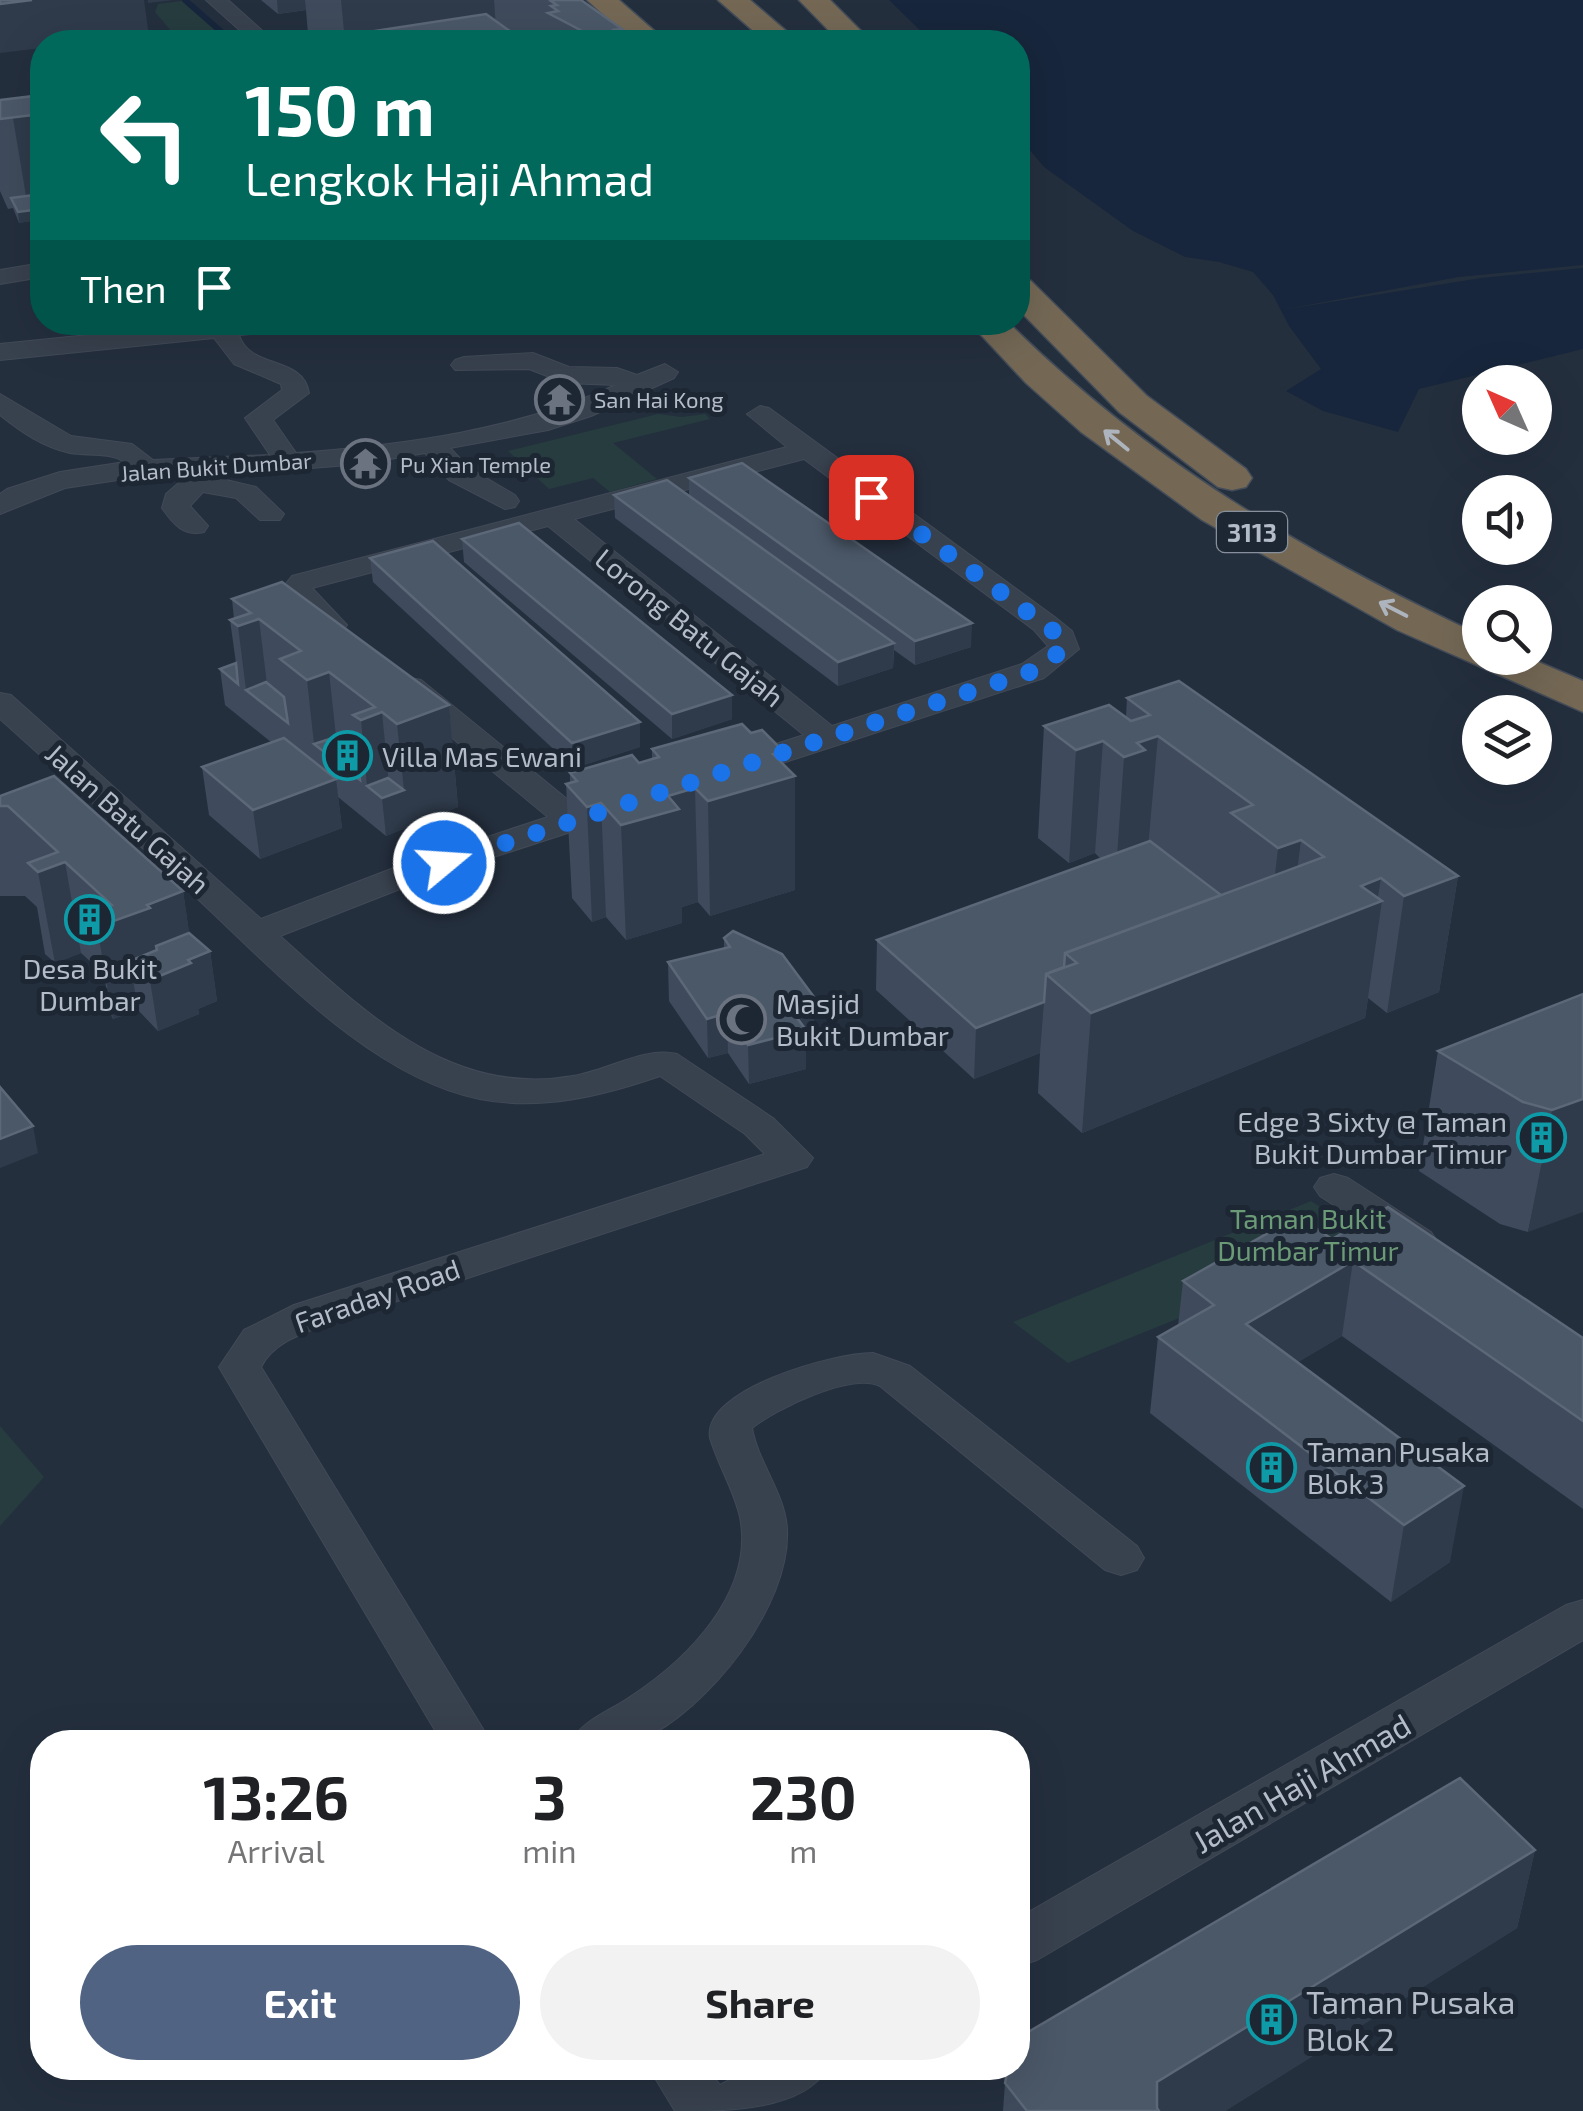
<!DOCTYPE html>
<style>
body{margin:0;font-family:"Exo 2",sans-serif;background:#f2f2f2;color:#202124;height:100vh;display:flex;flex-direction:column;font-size:38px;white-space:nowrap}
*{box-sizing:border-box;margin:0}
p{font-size:32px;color:#757577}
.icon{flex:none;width:55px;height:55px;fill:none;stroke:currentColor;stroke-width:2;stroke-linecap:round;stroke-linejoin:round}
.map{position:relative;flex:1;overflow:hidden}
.sheet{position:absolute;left:30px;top:1730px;width:1000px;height:350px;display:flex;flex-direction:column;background:#fff;border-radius:40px;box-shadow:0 10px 40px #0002}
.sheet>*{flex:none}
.hud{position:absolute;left:30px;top:30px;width:1000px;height:305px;border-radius:40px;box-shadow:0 10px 40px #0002;background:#00695c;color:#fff;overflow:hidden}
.needle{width:65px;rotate:315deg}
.buttons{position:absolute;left:1462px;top:365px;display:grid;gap:20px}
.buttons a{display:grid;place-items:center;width:90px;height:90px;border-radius:50%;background:#fff;box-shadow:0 10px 40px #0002;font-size:50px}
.pin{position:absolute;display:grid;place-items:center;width:85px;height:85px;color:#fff;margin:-42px;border-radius:20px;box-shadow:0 5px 15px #0006}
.me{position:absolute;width:110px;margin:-55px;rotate:72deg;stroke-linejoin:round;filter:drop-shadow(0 0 8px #0008)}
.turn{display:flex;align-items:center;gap:35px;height:210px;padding:0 50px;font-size:45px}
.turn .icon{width:130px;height:130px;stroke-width:2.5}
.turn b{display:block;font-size:70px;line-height:85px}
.then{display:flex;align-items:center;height:95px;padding:0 50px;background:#0003;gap:20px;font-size:38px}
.eta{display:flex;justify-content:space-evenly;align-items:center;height:170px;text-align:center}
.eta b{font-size:60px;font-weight:700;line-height:70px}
.action{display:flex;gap:20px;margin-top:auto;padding:20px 50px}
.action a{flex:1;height:115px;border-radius:60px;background:#506383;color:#fff;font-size:40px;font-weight:700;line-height:115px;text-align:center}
.action a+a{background:#f2f2f2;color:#202124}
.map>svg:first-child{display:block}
.green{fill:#263c3f}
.water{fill:#17263c}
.pier{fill:#242f3e}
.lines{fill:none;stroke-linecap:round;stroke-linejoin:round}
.stream{stroke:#17263c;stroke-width:6}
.minor-casing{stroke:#414a57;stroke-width:2}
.highway-casing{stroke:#434c59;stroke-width:3}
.minor{fill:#38414e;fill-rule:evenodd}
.highway{fill:#746855;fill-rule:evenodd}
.wall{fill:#3f4b5c}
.shaded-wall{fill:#2f3b4b}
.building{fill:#4b5868;stroke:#5c6777;stroke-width:2.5}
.oneway{stroke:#aeb4bd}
.route{stroke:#1a73e8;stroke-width:18;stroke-dasharray:0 32.4}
.labels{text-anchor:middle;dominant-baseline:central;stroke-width:10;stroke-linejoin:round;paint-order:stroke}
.far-poi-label{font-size:22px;fill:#b4bcc9;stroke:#1d2633;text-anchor:start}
.far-street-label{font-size:22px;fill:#b4bcc9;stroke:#1d2633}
.shield{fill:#1d2633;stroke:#878f9c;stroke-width:2.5}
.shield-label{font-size:25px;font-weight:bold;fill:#b4bcc9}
.street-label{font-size:28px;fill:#b4bcc9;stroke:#1d2633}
.poi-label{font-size:28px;fill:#b4bcc9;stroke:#1d2633;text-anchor:start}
.park-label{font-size:28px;fill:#6b9a76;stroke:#1d2633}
.near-street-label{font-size:32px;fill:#b4bcc9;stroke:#1d2633}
.near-poi-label{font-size:32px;fill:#b4bcc9;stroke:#1d2633;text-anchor:start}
</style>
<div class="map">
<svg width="1583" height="2111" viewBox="0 0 1583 2111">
<rect width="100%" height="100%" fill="#242f3e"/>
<g class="green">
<polygon points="182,1 229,42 178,39 155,12 158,4"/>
<polygon points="658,414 682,417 705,414 710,419 613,443 657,479 610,492 593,478 549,489 508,451"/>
<polygon points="1311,1201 1372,1240 1068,1363 1013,1322"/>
<polygon points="0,1426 44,1477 0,1526"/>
</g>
<polygon class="water" points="889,0 1583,0 1583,349 1419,389 1398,432 1323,411 1286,391 1321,369 1289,326 1273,295 1253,272 1219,262 1185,257 1133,231 1044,167 1018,136 1018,42 932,42"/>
<polygon class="pier" points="1583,265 1583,268 1481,278 1281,310 1459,277"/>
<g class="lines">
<polyline class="stream" points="185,0 233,42"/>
<defs>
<g id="minor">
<polygon points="206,0 228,0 275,42 253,42"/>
<polygon points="42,263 42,277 0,284 0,270"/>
<path d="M216,322H307L295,330L239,335C250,370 303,355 309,393L273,420L296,453C404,445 517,430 616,385L565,383L529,369L455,370L451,365L455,360L464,357L533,353L569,367L617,368L637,375L665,364L678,372L674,378L591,416L548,430L450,448L469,468L515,495L519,501L515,507L505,509L449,480L425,453L361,464L209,476L256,487L284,514L280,520H260L236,498L203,492L190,506L208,526L204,532C184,537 173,524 162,508L166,494L181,481L179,477L144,476L65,488L0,514V494L7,489L60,472L125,462C108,452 89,456 70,453C43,447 21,432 0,415V394L71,436L132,444L153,460L270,455L245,418L282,390L281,384L234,364L214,338L0,360V344Z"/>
<path d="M760,406L769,408L1056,618L1072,631L1079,649L1044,678L736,778L724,775L720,768L724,761L804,735L548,526L312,588L347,625L343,631C318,637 294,610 280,591L292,576L787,447L747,414ZM804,459L1034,630L1048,646L1022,664L832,726L574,519Z"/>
<path d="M410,678L421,680L578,808L617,796L629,799L634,806L629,813L423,880L280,936C364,1012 451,1098 573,1076C606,1071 645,1046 677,1054L773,1118L813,1158L807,1167L324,1325C301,1334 273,1343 261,1367L491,1742H442L219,1367L244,1330L294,1305L765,1154L745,1134L660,1076C602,1096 541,1111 480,1099C369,1077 268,963 186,888C125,831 62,775 0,719V693L11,695L261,919L399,866L548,817L399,694L394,687L399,680Z"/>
<polygon points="1334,1174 1348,1178 1431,1232 1437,1241 1431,1250 1417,1254 1403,1250 1320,1196 1314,1187 1320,1178"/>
<path d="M873,1353L910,1366L1137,1546L1144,1558L1137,1570L1121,1575L1105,1570L880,1386C851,1372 776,1409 752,1428C758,1463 785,1493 787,1529C791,1606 708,1710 639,1741C622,1748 590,1742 571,1742C581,1721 610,1711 630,1697C687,1660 755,1593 740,1517C734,1490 718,1465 710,1438C702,1389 834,1353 873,1353Z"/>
<polygon points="1583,1600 1583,1640 1037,1960 1018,1966 1018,1918 1566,1605"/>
<path d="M649,2068H707L720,2085L752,2068H828C802,2111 726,2111 675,2111Z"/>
</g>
<g id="highway">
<polygon points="587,0 619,0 667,42 634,42"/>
<polygon points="718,0 750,0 799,42 766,42"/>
<polygon points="799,0 830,0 872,42 840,42"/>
<polygon points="1018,278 1031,281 1147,396 1246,469 1252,478 1246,487 1232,490 1218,487 1119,412 1018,309"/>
<path d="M969,322H1008C1145,459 1306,554 1480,635V658H1529L1583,681V712L1397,630L1202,520L1081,432L1026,383Z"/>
</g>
</defs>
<use href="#minor" class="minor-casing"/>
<use href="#highway" class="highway-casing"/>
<use href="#minor" class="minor"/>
<use href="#highway" class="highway"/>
</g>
<g class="wall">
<polygon points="261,0 581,0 622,29 622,34 635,42 318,42 308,34 306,10 278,14"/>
<polygon points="42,95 42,219 19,223 13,208 8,209 0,191 0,100"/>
<polygon points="689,478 971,647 915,665 894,650 893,668 838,686 615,518 614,495 689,496"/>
<polygon points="462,539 732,695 732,719 672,739 464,562"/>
<polygon points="370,558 640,722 640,747 574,768 373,582"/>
<polygon points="232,599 449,705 458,807 386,836 338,797 342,828 260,859 209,815 202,767 271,742 225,705 220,669 236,663 230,620 234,619"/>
<polygon points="1127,698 1458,876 1439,992 1387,1013 1368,998 1365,1018 1082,1133 1038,1093 1040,1053 974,1079 876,990 877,940 1101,859 1095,853 1069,863 1038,838 1044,726 1126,717"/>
<polygon points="751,733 783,751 795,890 710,916 698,902 682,907 682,923 626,940 606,917 592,922 572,898 566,784 570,783 570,773 639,763 652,759 652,749"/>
<polygon points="0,796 183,891 189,933 210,951 217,1001 198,1009 199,1014 158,1031 138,1010 113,1019 110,1013 104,974 81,953 55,963 45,954 37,907 25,896 0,896"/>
<polygon points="724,938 814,997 814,1037 806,1039 806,1069 749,1084 728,1053 708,1058 669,1001 668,962 724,948"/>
<polygon points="1583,994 1528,1232 1500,1224 1419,1171 1438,1051"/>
<polygon points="1332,1239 1583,1338 1583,1509 1342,1336 1298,1362 1450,1562 1391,1602 1150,1413 1158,1337 1178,1326 1183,1281"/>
<polygon points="1535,1850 1517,1928 1225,2111 1003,2111 1005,2083"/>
</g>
<g class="shaded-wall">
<polygon points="32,0 144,0 149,36 94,42 42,42 42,48 0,53 0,4"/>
<polygon points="148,0 173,0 148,3"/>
<polygon points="277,0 305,0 306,10 278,14"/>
<polygon points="341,0 494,0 497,42 348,35 349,42 345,42"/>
<polygon points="622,29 623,40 635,38 635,42 605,42 612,30"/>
<polygon points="42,114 42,206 28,208 13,118"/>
<polygon points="42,209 42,219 19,223 18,212"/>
<polygon points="259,619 270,709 246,690 238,626"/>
<polygon points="972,623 971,647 915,665 915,641"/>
<polygon points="894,643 893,668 838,686 838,662"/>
<polygon points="329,672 339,764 314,744 307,680"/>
<polygon points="732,695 732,719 672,739 672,714"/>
<polygon points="449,705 458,807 386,836 382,798 367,786 361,720 382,712 390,795 404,790 397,724"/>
<polygon points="640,722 640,747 574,768 572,743"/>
<polygon points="1158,736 1148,848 1116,870 1124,757 1137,743"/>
<polygon points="1103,741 1095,853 1069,863 1076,750"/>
<polygon points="783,751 783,779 795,776 795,890 710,916 708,801 773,754"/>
<polygon points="336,779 342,828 260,859 253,810"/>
<polygon points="695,788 698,902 682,907 682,923 626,940 621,825 668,796"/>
<polygon points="601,803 606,917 592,922 587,807"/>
<polygon points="61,817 65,862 81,953 55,963 38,872 60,864"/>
<polygon points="1301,840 1289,937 1361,886 1381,878 1377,903 1382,901 1365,1018 1082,1133 1091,1013 1267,945 1278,848"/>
<polygon points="1458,876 1439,992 1387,1013 1404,896"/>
<polygon points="183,891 193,958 210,951 217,1001 198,1009 199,1014 158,1031 150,980 130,961 138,1010 113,1019 97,927"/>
<polygon points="814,997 814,1037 806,1039 806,1069 749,1084 748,1045 787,1004"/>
<polygon points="1044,1002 1040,1053 974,1079 976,1028"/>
<polygon points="727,1013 728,1053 708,1058 707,1019"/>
<polygon points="1583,1099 1583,1212 1528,1232 1552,1110"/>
<polygon points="33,1126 38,1153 0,1168 0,1139"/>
<polygon points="1353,1261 1342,1336 1236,1399 1246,1324"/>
<polygon points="1464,1486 1450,1562 1391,1602 1404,1525"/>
<polygon points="1535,1850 1517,1928 1225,2111 1154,2111 1157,2082"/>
</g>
<g class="building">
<polygon points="0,0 32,0 0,4"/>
<polygon points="555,0 581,0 622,29 612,30 635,38 605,42 525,42 586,33 548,13 558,11 551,6 557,5 551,1"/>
<polygon points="486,14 525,42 357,42 348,35"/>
<polygon points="42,95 42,114 0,119 0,100"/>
<polygon points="42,194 42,209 18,212 11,198"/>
<polygon points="742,463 972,623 915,641 689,478"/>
<polygon points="667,480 894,643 838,662 614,495"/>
<polygon points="519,523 732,695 672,714 462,539"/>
<polygon points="433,541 640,722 572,743 370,558"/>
<polygon points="282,582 449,705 397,724 382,712 361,720 353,715 375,707 329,672 307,680 280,659 301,651 259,619 238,626 230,620 251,613 232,599"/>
<polygon points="236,663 238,684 220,669"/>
<polygon points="1179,681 1458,876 1404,896 1381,878 1361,886 1382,901 1091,1013 1046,974 1077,963 1065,953 1324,857 1301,840 1278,848 1231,813 1253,805 1158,736 1137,743 1145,750 1124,757 1103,741 1076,750 1044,726 1109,705 1131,721 1150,715 1127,698"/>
<polygon points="266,682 284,697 288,723 246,690"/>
<polygon points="742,724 751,733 762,730 783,751 773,754 795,776 708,801 695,788 668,796 679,809 621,825 601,803 587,807 566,784 577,781 570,773 632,755 639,763 659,757 652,749"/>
<polygon points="336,737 357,754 360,780 314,744"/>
<polygon points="284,738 336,779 253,810 202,767"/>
<polygon points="54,776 183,891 147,905 150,908 97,927 95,921 108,915 102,909 112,905 65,862 38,872 28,863 58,852 8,806 0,806 0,796"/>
<polygon points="388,778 404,790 382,798 367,786"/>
<polygon points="1150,841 1221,895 1065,953 1064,967 1046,974 1044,1002 976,1028 877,940"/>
<polygon points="733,931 782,954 814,997 787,1004 806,1030 748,1045 727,1013 707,1019 668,962 730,947 724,938"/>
<polygon points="189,933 210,951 188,960 191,963 150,980 130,961 157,950 156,946"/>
<polygon points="1583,994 1583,1099 1552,1110 1523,1102 1438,1051"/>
<polygon points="0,1087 33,1126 0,1139"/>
<polygon points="1388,1207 1583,1338 1583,1421 1353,1261 1246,1324 1464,1486 1404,1525 1158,1337 1214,1305 1183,1281 1298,1216 1332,1239"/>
<polygon points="1460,1778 1535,1850 1157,2082 1157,2108 1159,2111 1027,2111 1005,2083 1008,2068 1018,2068 1018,2038"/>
</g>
<defs><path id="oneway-shaft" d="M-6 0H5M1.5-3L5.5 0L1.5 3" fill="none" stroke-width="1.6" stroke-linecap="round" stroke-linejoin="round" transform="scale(2.5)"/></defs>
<g class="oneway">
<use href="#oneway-shaft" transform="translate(1116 440) rotate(-141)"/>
<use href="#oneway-shaft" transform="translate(1393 609) rotate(-153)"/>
</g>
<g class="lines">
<polyline class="route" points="444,863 1033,671 1064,649 1061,637 1044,624 871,497"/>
</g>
<defs>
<symbol id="temple-ring" viewBox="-11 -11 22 22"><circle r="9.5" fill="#1d2633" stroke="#6b7280" stroke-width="1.5"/><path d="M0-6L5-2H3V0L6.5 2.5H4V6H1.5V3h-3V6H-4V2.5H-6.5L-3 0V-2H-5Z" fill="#6b7280"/></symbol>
<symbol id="building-ring" viewBox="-11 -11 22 22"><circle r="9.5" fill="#1d2633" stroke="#0f9aa8" stroke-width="1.5"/><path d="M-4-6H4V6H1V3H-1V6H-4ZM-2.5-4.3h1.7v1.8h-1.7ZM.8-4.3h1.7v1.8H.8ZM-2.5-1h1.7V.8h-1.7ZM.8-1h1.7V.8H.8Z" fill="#0f9aa8"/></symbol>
<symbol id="mosque-ring" viewBox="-11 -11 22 22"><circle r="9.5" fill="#1d2633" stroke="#6b7280" stroke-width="1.5"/><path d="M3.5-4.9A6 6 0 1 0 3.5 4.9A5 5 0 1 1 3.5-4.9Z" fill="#6b7280"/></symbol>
</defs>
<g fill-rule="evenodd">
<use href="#temple-ring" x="532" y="372" width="55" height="55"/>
<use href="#temple-ring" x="338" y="436" width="55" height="55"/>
<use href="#building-ring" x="320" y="728" width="55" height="55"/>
<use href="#building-ring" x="62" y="892" width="55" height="55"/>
<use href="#mosque-ring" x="714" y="992" width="55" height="55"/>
<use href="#building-ring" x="1514" y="1110" width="55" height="55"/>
<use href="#building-ring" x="1244" y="1440" width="55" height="55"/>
<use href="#building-ring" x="1244" y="1992" width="55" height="55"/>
</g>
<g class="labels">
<g class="far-poi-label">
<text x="594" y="399">San Hai Kong</text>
<text x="400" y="464">Pu Xian Temple</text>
</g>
<g class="far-street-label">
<text transform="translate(216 466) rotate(-4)">Jalan Bukit Dumbar</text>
</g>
<rect class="shield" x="1217" y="512" width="70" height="40" rx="8"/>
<g class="shield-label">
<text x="1252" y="532">3113</text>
</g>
<g class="street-label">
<text transform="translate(690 627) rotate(39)">Lorong Batu Gajah</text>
<text transform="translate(128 818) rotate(42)">Jalan Batu Gajah</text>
<text transform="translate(377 1295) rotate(-19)">Faraday Road</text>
</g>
<g class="poi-label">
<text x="382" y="756">Villa Mas Ewani</text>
<text x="90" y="968" text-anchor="middle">Desa Bukit<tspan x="90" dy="32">Dumbar</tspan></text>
<text x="776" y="1003">Masjid<tspan x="776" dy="32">Bukit Dumbar</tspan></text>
<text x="1507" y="1121" text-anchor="end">Edge 3 Sixty @ Taman<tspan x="1507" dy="32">Bukit Dumbar Timur</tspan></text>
<text x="1307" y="1451">Taman Pusaka<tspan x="1307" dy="32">Blok 3</tspan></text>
</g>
<g class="park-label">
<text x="1308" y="1218">Taman Bukit<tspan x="1308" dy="32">Dumbar Timur</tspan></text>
</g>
<g class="near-street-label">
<text transform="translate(1301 1782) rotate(-30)">Jalan Haji Ahmad</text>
</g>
<g class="near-poi-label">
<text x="1306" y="2001">Taman Pusaka<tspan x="1306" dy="37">Blok 2</tspan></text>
</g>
</g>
</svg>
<div class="buttons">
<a><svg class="needle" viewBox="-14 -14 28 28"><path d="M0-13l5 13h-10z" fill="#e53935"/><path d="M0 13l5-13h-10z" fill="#757577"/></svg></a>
<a><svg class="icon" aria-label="sound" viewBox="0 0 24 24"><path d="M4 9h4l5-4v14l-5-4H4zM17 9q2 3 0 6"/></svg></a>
<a><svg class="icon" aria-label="search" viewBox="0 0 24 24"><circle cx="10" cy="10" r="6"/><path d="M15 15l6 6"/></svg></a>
<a><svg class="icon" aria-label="layers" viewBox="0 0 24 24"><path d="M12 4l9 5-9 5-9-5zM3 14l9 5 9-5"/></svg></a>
</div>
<div class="pin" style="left:871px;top:497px;background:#d93025"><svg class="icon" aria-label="arrive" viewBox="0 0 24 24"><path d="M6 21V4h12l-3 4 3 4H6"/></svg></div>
<svg class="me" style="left:444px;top:863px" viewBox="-20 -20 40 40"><circle r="17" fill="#1a73e8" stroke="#fff" stroke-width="3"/><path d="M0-11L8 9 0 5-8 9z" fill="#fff"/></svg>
<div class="hud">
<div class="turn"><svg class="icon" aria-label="left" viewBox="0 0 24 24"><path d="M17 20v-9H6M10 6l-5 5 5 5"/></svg><div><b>150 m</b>Lengkok Haji Ahmad</div></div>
<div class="then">Then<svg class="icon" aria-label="arrive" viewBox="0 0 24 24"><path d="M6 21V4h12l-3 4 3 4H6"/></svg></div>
</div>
<section class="sheet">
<div class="eta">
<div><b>13:26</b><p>Arrival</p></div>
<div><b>3</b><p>min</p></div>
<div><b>230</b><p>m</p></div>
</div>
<div class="action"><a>Exit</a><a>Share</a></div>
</section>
</div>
